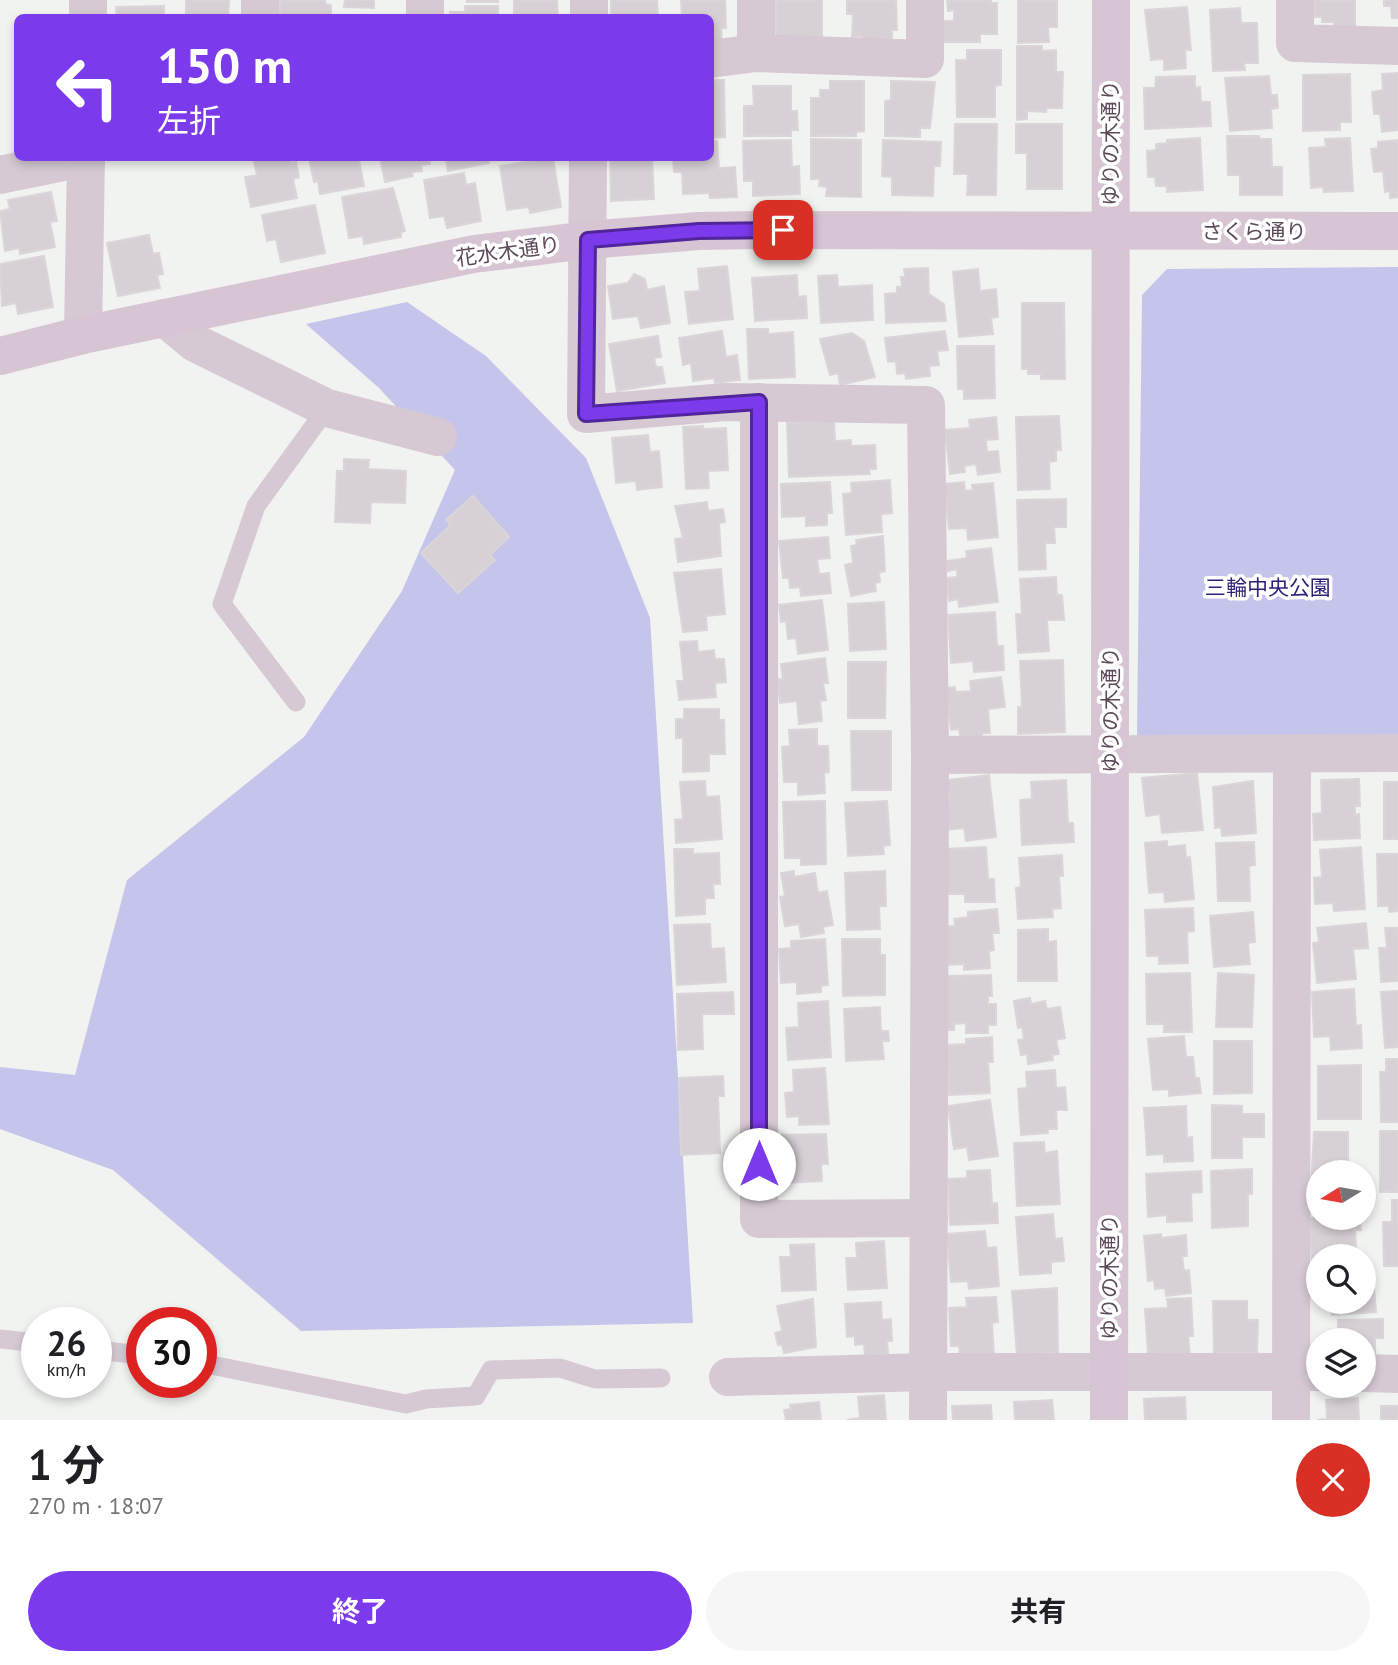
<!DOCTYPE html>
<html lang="ja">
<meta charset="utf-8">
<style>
body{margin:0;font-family:"PT Sans","Noto Sans JP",sans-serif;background:#f6f6f6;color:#202124;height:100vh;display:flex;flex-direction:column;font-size:26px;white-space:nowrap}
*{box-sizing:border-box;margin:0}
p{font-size:23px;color:#757577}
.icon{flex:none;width:38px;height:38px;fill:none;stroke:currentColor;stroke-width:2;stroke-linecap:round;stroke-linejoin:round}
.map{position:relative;height:1420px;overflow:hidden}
.sheet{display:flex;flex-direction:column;background:#fff;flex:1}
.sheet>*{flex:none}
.guide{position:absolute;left:14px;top:14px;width:700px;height:147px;border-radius:10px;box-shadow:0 4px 10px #0003;background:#7c3aed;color:#fff;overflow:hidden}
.needle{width:46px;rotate:259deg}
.controls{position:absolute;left:1306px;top:1160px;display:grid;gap:14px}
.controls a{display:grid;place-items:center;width:70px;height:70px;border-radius:50%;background:#fff;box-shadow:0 4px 10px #0003;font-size:35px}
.speed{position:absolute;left:21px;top:1307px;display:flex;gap:14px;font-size:35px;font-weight:700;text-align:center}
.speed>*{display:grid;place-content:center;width:91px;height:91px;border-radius:50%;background:#fff;box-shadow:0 4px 10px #0003;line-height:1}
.speed small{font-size:18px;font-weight:400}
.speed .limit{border:10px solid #d22;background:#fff;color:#111}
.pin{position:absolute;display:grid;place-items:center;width:60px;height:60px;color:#fff;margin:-30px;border-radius:14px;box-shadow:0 4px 10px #0006}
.me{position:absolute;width:77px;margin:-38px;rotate:0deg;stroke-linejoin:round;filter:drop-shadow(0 0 5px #0008)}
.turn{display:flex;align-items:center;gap:24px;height:147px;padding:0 28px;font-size:32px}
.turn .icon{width:91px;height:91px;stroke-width:2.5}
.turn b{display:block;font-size:49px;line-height:60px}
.round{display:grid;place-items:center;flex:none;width:74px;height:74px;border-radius:37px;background:#f6f6f6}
.summary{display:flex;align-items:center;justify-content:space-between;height:119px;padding:0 28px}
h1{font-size:42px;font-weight:700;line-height:52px}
.button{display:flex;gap:14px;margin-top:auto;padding:14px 28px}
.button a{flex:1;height:80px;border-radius:42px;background:#7c3aed;color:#fff;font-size:28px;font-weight:700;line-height:80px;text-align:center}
.button a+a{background:#f6f6f6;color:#202124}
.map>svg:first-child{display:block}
.green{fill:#c5c4eb}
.building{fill:#d7d0d5;stroke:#dbd5d9;stroke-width:2}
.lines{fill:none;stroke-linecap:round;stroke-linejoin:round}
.lane{stroke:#d6c9d4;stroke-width:19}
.street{stroke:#d6c9d4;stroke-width:38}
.secondary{stroke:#d7c5d4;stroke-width:38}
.route-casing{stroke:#51269a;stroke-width:18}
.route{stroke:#7c3aed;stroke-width:12}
.labels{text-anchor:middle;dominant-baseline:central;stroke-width:7;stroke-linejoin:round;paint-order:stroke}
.street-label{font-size:21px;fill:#5c4a5a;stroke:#fff}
.park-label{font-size:21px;fill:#2c2177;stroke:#fff}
</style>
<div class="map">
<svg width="1398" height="1420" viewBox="0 0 1398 1420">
<rect width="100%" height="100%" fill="#f1f3f1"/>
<g class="green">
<polygon points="1398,267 1398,739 1137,736 1142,295 1167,269"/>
<polygon points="407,302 486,356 586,458 650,618 693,1323 301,1331 113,1170 0,1129 0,1067 75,1075 127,880 304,737 402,591 455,470 379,388 306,324"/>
</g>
<g class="building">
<polygon points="186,0 229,0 228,18 186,18"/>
<polygon points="280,0 325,0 325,4 331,5 331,18 280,18"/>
<polygon points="345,0 374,0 374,8 344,7"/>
<rect x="467" y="0" width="31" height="2"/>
<polygon points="514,0 557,0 558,18 514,18"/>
<polygon points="611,0 657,0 658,18 611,18"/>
<polygon points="681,0 725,0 726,28 721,28 722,41 710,42 710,18 682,18"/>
<polygon points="776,0 822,0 822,37 787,44 776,33"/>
<polygon points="847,0 896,0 897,30 892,30 892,42 863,42 862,36 852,37 853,14 847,14"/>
<polygon points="947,0 991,0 991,3 997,3 997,34 980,34 980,42 943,42 942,21 954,21 954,10 948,11"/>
<polygon points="1018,0 1057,0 1057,27 1048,27 1049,42 1018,43"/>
<polygon points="1315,0 1355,0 1355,29 1334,29 1334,22 1322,22 1322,17 1315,17"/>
<polygon points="1384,0 1398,0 1398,18 1392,18 1391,6 1384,6"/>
<polygon points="164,6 164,18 117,18 116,7"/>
<polygon points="465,6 498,6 498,18 450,18 450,12 465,12"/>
<polygon points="1187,7 1191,50 1185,50 1186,68 1164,70 1164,59 1151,60 1145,10"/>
<polygon points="1240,8 1241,23 1257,23 1258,63 1244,63 1245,70 1213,71 1210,10"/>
<polygon points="345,15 385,16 385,18 345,18"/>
<polygon points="1017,46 1042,46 1042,51 1056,50 1056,72 1063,72 1062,108 1047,108 1046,112 1027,111 1027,119 1017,120"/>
<polygon points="967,50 1001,50 1001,85 995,86 995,117 957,117 956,60 967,60"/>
<polygon points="1398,73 1398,130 1382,132 1380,114 1374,114 1372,92 1383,90 1382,74"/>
<polygon points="1350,74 1351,122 1340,122 1340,130 1303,131 1303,75"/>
<polygon points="1195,76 1195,88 1200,87 1201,102 1210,102 1211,126 1145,129 1144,88 1155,88 1156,77"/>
<polygon points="1269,76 1271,95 1277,95 1278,108 1271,109 1272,128 1230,131 1225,78"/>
<polygon points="710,80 724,80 725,137 710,138"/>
<polygon points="830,81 864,81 864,131 856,132 856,136 811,136 811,98 820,98 820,90 830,90"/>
<polygon points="891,81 935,82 930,128 920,128 920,137 885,136 885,101 891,100"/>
<polygon points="753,86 791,86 791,111 797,111 798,130 791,130 791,136 744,136 744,106 754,106"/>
<polygon points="955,124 997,124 996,195 967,195 968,174 954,174"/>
<polygon points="1016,124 1062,124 1062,189 1027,189 1027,153 1016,153"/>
<polygon points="1227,136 1259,136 1260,139 1271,139 1272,167 1282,167 1282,195 1240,195 1240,175 1228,175"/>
<polygon points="1200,138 1203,190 1167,192 1167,186 1156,186 1155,177 1148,177 1147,151 1156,150 1156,144 1167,143 1167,140"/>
<polygon points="1350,138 1353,191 1324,192 1323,187 1311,188 1309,148 1326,147 1325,139"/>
<polygon points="811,139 861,140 861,197 826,196 827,187 819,186 820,179 811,179"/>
<polygon points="791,140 792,167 799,166 800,194 753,196 753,181 744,181 743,141"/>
<polygon points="883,140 941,142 940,166 934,166 933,196 892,195 892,177 882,176"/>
<polygon points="1398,140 1398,197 1390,198 1390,191 1385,192 1383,171 1374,172 1371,149 1378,148 1378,142"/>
<polygon points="710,141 717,141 719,168 735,167 737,197 710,198 709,193 683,194 682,172 674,172 673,158 710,158"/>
<polygon points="253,158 290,158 291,163 296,162 299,177 293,179 297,198 251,207 245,177 257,175"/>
<polygon points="309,158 364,158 359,160 364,186 320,194 318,181 314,182"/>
<polygon points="380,158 429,158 430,164 421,165 422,171 412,172 413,176 385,182"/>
<polygon points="446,158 488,158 489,163 448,171"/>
<polygon points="553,158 561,207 530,213 529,207 507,210 500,166"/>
<polygon points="610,158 652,158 654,199 611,201"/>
<polygon points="464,173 466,185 475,183 481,221 447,228 444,216 430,218 424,180"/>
<polygon points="393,188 405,231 401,232 401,237 364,244 363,236 349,238 342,197"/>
<polygon points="51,192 57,221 50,222 55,247 20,254 19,248 5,251 0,211 10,209 8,200"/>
<polygon points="315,205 325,253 281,262 276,239 267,241 262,215"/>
<polygon points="149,235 153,254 159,253 163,274 157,275 160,288 118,296 107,243"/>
<polygon points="44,256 53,307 18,314 16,303 2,306 0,264"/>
<polygon points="727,266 733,319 689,324 685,292 700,291 698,269"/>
<polygon points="928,268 929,294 944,304 946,321 886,323 885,294 897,293 897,287 902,287 901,277 905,277 904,269"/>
<polygon points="978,269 980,291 996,289 998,317 991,318 993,334 959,337 953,272"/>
<polygon points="634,274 645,279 647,290 664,286 670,323 641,328 638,316 613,319 608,286 628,283"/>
<polygon points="797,275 798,297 806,296 807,318 755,321 752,278"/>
<polygon points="837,275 838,287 872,285 873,320 821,323 818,276"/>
<polygon points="1022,303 1064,303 1065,379 1041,379 1041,374 1028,374 1028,369 1022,369"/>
<polygon points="747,329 768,329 768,334 793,332 795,377 749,379"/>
<polygon points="722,331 726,357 737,355 740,380 715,383 714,378 693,381 691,363 683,365 679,338"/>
<polygon points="945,331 948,350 937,351 939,365 929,366 930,376 906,379 905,373 897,374 896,361 888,362 885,338"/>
<polygon points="852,333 864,341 875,377 840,385 838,373 830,375 820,339"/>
<polygon points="658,336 661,357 654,358 656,367 662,367 665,383 617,391 609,344"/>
<polygon points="957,346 994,346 995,398 964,399 964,389 958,389"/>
<polygon points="1059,416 1061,450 1056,450 1056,461 1049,462 1050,489 1018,490 1016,417"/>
<polygon points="996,417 998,439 986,440 987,452 998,451 1000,472 978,475 976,464 964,466 965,472 950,474 945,430 970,428 969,420"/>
<polygon points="834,421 835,441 851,440 851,446 875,445 876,469 869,469 870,474 789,477 787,423"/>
<polygon points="703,426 703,429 726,428 728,470 708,471 709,488 686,489 683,427"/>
<polygon points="648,435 650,452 659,451 662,487 637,490 636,481 616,483 612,438"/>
<polygon points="344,459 369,460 368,469 406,471 405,503 371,502 370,523 335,522 337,471 344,471"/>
<polygon points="890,480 892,513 881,514 882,532 846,535 843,494 852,493 851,483"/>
<polygon points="830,482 832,513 827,513 827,525 806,526 806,516 782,517 781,484"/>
<polygon points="964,482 965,491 973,490 972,485 993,483 998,537 968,540 967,528 949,529 944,484"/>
<polygon points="473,496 509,537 490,555 495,560 458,593 421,553 451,525 446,520"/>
<polygon points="1066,499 1066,527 1054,527 1055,543 1045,543 1046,569 1019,570 1017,500"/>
<polygon points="707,502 708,511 723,509 725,522 719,523 721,556 678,562 675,539 683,538 675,506"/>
<polygon points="883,536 885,571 879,573 880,582 875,583 876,591 851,596 845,565 853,563 851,546 857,545 856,540"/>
<polygon points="828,537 830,558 817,559 819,574 829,573 831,593 801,596 800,587 790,588 789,578 783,578 779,541"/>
<polygon points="991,548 998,602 959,607 958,599 949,601 946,578 957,577 957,569 948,571 947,561 967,558 966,551"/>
<polygon points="721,569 725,614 706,616 707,630 683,632 674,573"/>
<polygon points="1056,577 1057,595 1062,595 1064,620 1047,620 1049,651 1018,653 1016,614 1022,614 1020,579"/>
<polygon points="822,600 828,650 798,654 796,638 788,639 786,621 781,622 779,605"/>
<polygon points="884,602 886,649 850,651 848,604"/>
<polygon points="995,612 997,646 1003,646 1004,670 974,672 973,661 951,663 948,615"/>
<polygon points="697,641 698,652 714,650 715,659 724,659 726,682 715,683 716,697 679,700 677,681 684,681 680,642"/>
<polygon points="825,658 828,683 823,683 826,700 820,701 822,721 799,724 797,701 780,703 777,679 783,679 781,664"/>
<polygon points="1063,660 1065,732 1018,734 1018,707 1022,707 1020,661"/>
<polygon points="848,662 886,662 885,718 848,718"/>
<polygon points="1001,677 1005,707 988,709 990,733 982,733 982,738 961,741 959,729 951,730 946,688 955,687 956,692 971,691 970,681"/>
<polygon points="684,709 719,709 719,720 724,720 725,754 709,754 709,771 683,772 683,738 676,738 676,719 684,719"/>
<polygon points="817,729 817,746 828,746 829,772 824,773 825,793 798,795 798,782 784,782 782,747 790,746 789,730"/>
<polygon points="851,731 891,731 891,790 852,790"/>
<polygon points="1197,773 1203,830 1162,833 1160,814 1146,816 1142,778"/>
<polygon points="989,775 996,837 966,841 964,828 946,830 943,802 950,802 947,780"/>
<polygon points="1359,779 1360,806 1355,806 1355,815 1359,814 1360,838 1314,840 1313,814 1322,813 1321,780"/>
<polygon points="1066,780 1068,823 1073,823 1074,842 1022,845 1020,800 1032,799 1031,782"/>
<polygon points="705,781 706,797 719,796 722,839 676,843 675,820 683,819 680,782"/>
<polygon points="1253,781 1256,833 1222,836 1221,827 1215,828 1213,787"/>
<rect x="1384" y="782" width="14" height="57"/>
<polygon points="825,801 826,864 801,865 801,858 785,858 783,802"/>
<polygon points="887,801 890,845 883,846 884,854 848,856 845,803"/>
<polygon points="1167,841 1167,847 1185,845 1186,858 1190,857 1194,899 1165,902 1164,892 1149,893 1145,843"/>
<polygon points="1254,842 1255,865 1249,866 1250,901 1218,901 1216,843"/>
<polygon points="986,847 988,879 994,879 995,902 965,902 965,894 946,894 945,849"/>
<polygon points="1361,847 1365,909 1334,911 1333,903 1315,904 1314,878 1322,877 1320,850"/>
<polygon points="674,849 693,849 693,854 719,853 720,884 713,884 714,898 705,898 705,914 676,916"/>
<polygon points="1377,854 1398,854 1398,911 1389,912 1389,906 1378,906"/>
<polygon points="1062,855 1063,876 1059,876 1061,908 1052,909 1053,917 1018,919 1016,888 1021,887 1019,858"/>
<polygon points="794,871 794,877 815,873 818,893 827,891 833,925 823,927 824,933 801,937 799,924 785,926 780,897 785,896 781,873"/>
<polygon points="885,871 886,906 879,906 880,929 847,930 845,873"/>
<polygon points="1193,908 1194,931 1187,932 1188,963 1159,964 1159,956 1147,956 1145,910"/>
<polygon points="997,909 999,933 992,933 994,950 989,951 990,968 964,970 964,964 947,965 944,927 955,926 954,919 968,917 968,912"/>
<polygon points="1253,912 1255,942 1248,943 1250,964 1214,967 1210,916"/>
<polygon points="1366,923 1368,948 1353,949 1356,979 1317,983 1313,943 1319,942 1317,928"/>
<polygon points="710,924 711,949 724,948 726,982 677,985 674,925"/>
<polygon points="1385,928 1398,928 1398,981 1381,982 1379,948 1387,948"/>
<polygon points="1048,929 1048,942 1056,941 1057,981 1018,981 1018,930"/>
<polygon points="825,939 828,985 821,986 821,992 797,994 797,982 781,983 779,949 791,948 791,941"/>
<polygon points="842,939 880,939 880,955 885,955 885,995 843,996"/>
<polygon points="1190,973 1192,1032 1164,1032 1164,1024 1147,1024 1146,974"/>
<polygon points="1218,973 1254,975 1252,1027 1216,1027"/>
<polygon points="991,975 992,996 988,996 988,1004 996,1004 996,1025 988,1025 988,1033 966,1033 966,1023 954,1024 954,1030 947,1030 945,976"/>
<polygon points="1354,989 1356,1026 1361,1025 1362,1048 1331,1050 1330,1036 1314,1037 1312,992"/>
<polygon points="1398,991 1398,1047 1385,1048 1381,992"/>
<polygon points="733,992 734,1014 702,1014 703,1049 678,1050 677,994"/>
<polygon points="1030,998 1031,1004 1045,1001 1047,1009 1060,1007 1065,1038 1056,1040 1059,1054 1052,1055 1053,1060 1028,1064 1027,1054 1021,1055 1018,1040 1024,1039 1022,1027 1018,1028 1014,1001"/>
<polygon points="828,1001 831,1057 788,1060 786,1028 799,1027 798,1003"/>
<polygon points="880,1007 881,1031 888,1031 889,1041 882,1041 884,1059 846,1061 844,1009"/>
<polygon points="1184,1036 1186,1057 1193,1057 1195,1078 1199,1078 1201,1093 1169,1096 1169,1089 1153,1090 1148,1039"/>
<polygon points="992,1037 993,1062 988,1062 990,1093 949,1095 946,1045 966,1044 966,1039"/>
<polygon points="1214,1041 1252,1041 1252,1093 1214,1094"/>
<polygon points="1386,1059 1398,1059 1398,1122 1381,1122 1380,1072 1386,1072"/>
<polygon points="1361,1065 1361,1119 1318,1119 1318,1066"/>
<polygon points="825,1068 829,1124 799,1125 799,1116 787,1117 785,1093 794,1092 793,1070"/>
<polygon points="1055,1070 1056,1088 1065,1087 1067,1110 1056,1110 1057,1129 1047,1129 1048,1133 1021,1135 1018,1089 1027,1088 1026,1072"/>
<polygon points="723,1076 724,1096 718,1096 720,1153 681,1155 679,1078"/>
<polygon points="990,1100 998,1156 969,1160 967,1147 954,1149 948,1106"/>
<polygon points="1212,1105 1242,1106 1242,1114 1264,1114 1264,1137 1242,1137 1242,1158 1212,1158"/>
<polygon points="1186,1106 1187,1138 1192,1137 1193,1161 1164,1162 1164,1154 1147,1155 1144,1108"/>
<rect x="1380" y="1131" width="18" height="61"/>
<polygon points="1314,1132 1348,1132 1348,1165 1352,1165 1352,1172 1318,1172 1318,1186 1311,1186"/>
<polygon points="826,1134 828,1164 821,1164 822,1181 783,1183 781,1135"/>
<polygon points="1044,1142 1045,1153 1057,1151 1060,1204 1017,1206 1014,1143"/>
<polygon points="1252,1169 1252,1194 1248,1194 1248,1226 1212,1228 1211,1171"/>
<polygon points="990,1170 992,1204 997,1203 998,1223 950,1225 948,1179 967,1178 967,1171"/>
<polygon points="1201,1171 1202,1192 1191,1193 1192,1221 1167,1222 1167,1215 1148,1217 1146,1174"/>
<polygon points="1392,1200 1398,1200 1398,1266 1384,1266 1383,1222 1392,1222"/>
<polygon points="1053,1214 1055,1239 1062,1238 1064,1261 1051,1262 1051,1273 1020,1275 1016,1217"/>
<polygon points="1310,1218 1360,1218 1361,1230 1355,1230 1356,1248 1351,1248 1352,1256 1318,1256 1318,1266 1312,1266"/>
<polygon points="985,1231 987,1248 996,1247 999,1286 969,1289 968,1281 951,1282 947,1234"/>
<polygon points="1161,1234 1161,1238 1186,1235 1187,1256 1182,1256 1184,1271 1189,1270 1191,1293 1166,1296 1165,1288 1155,1289 1154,1280 1148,1281 1144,1236"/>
<polygon points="884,1241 887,1288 848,1290 846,1258 857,1258 856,1243"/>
<polygon points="814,1244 816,1290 782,1291 780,1257 791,1257 790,1245"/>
<polygon points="1373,1275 1376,1312 1332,1315 1331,1302 1363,1302 1363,1276"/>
<polygon points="1057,1288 1058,1352 1017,1355 1012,1291"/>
<polygon points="996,1297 998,1322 992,1323 994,1356 960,1358 959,1346 951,1346 949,1308 967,1307 966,1298"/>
<polygon points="1191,1298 1193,1336 1188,1336 1190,1356 1152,1358 1153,1353 1148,1353 1145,1309 1168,1308 1167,1299"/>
<polygon points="813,1299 816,1347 784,1353 782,1345 778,1345 775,1333 782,1331 777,1306"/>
<polygon points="1213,1301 1247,1301 1247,1320 1258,1320 1257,1353 1214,1353"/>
<polygon points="881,1302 882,1320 891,1319 892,1341 887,1341 888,1353 865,1355 864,1344 855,1345 855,1336 847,1337 845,1304"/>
<polygon points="1383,1319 1383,1338 1375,1338 1375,1357 1363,1357 1363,1340 1338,1340 1338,1320"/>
<polygon points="884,1395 886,1420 847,1420 860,1418 858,1397"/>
<polygon points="1185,1397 1186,1420 1145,1420 1144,1399"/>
<polygon points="1358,1398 1359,1420 1317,1420 1327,1419 1326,1400"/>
<polygon points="1052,1400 1054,1420 1015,1420 1014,1402"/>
<polygon points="819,1402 821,1420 786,1420 784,1410 791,1409 790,1405"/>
<polygon points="991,1405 992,1420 953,1420 952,1406"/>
<rect x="1381" y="1406" width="17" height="14"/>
</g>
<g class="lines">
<g class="lane">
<polyline points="296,702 222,604 256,506 327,408"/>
<polyline points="0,1339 37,1343"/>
<polyline points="96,1350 142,1355"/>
<polyline points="201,1363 406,1404 426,1399 476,1396 491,1370 560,1368 595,1379 661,1378"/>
</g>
<g class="street">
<polyline points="425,0 425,18"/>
<polyline points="1295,0 1295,43 1398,46"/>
<polyline points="88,18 88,0"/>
<polyline points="260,18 260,0"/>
<polyline points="589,18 589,0"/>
<polyline points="756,53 756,0"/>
<polyline points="710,59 756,53 925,59 925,0"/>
<polyline points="588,158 586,414 725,402 926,405 930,755 928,1420"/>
<polyline points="0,175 84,158"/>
<polyline points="165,318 195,343 327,408 438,437"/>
<polyline points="83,335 86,158"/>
<polyline points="759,402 759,1219 929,1218"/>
<polyline points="930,755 1398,753"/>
<polyline points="1363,1373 1398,1374"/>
<polyline points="728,1377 928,1372 1318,1372"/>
<polyline points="1291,1420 1292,754"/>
</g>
<g class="secondary">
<polyline points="0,356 83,335 474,254 588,240 699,231 756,230 1398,231"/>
<polyline points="1109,1420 1111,0"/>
</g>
</g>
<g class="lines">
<defs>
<polyline id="route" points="759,1164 759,402 586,414 588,240 699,231 783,230"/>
</defs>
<use href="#route" class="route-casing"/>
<use href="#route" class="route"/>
</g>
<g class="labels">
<g class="street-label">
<text transform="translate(1110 143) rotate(-90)">ゆりの木通り</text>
<text x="1254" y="231">さくら通り</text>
<text transform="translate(508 251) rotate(-8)">花水木通り</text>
<text transform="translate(1110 710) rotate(-90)">ゆりの木通り</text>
<text transform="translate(1109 1277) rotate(-90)">ゆりの木通り</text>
</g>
<g class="park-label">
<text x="1268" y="587">三輪中央公園</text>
</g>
</g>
</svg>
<div class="controls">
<a><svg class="needle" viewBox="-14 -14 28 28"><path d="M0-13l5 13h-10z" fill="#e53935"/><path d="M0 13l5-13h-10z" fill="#757577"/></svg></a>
<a><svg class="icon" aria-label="search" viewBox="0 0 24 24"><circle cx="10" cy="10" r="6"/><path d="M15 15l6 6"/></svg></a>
<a><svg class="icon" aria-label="layers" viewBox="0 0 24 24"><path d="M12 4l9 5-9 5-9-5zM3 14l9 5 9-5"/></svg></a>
</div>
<div class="speed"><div>26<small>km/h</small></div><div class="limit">30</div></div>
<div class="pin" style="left:783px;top:230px;background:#d93025"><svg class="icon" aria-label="arrive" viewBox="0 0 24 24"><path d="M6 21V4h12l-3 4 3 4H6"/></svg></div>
<svg class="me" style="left:759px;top:1164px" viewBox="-20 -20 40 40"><circle r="19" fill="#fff"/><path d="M0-13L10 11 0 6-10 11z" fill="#7c3aed"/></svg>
<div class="guide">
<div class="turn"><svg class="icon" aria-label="left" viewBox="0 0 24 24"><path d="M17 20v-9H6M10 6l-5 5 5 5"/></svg><div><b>150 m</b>左折</div></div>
</div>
</div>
<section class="sheet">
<div class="summary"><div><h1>1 分</h1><p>270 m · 18:07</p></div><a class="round" style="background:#d93025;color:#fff"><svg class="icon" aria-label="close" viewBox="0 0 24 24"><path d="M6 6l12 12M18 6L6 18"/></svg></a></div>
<div class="button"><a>終了</a><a>共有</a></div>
</section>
